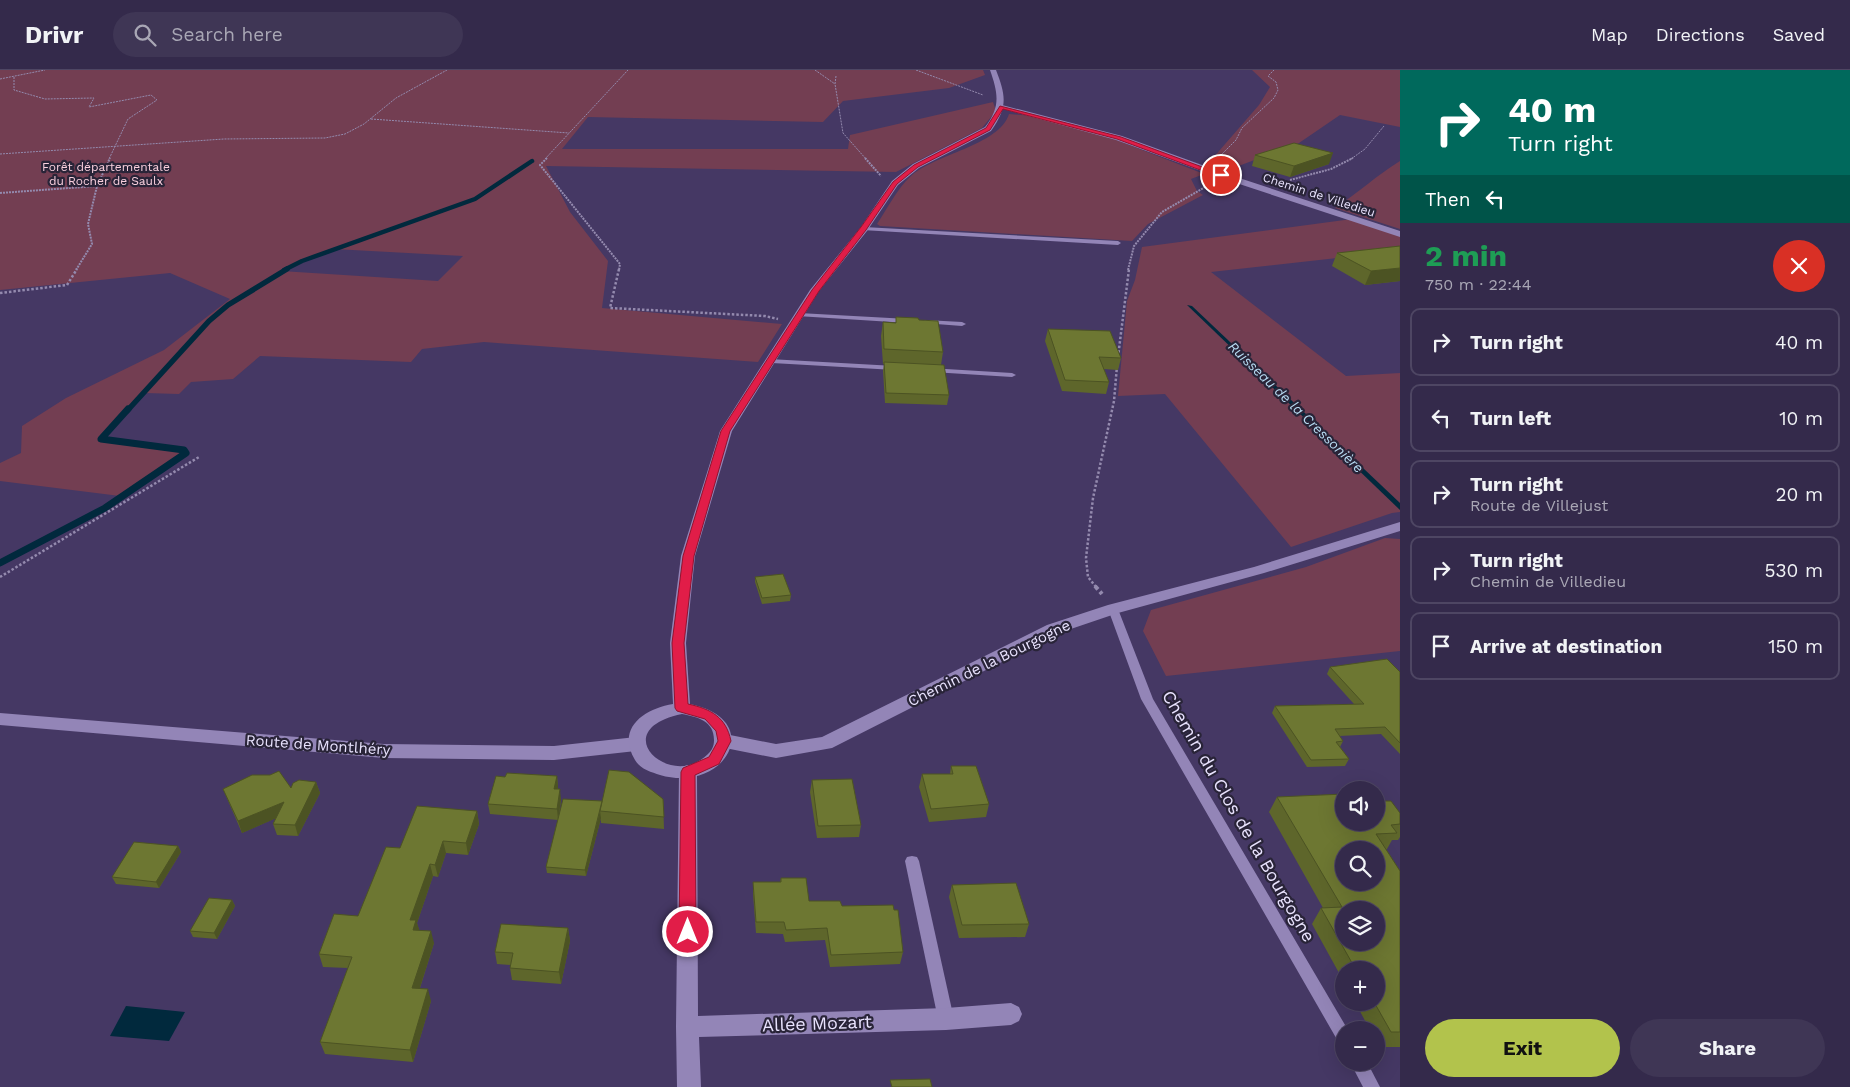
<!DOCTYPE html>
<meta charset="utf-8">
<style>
body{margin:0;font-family:"Work Sans",sans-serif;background:#3f3655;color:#f1f3f6;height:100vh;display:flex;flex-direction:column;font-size:19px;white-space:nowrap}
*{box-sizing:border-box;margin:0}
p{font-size:16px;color:#a9a7b5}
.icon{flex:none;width:28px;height:28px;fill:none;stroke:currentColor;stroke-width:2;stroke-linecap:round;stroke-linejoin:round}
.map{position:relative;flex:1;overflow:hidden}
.details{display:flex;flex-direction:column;background:#342a4b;width:450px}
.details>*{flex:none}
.guide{background:#00695c;color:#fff;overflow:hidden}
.fabs{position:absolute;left:1335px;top:711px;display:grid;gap:10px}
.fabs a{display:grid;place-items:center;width:50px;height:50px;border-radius:50%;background:#342a4b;box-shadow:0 5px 20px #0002,0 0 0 1px #4e4663;font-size:25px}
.pin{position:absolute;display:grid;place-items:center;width:42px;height:42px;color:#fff;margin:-21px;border:2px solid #fff;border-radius:50%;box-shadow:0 1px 5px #0007}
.me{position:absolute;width:55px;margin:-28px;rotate:0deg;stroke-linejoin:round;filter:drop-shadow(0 0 4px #0008)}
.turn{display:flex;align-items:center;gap:18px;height:105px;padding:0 25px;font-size:22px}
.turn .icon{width:65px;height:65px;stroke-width:2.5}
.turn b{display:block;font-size:35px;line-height:42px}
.then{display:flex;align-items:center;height:48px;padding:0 25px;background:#0003;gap:10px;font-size:19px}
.round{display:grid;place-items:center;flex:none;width:52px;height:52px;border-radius:26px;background:#3f3655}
.head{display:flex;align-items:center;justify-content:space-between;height:85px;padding:0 25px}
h1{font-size:30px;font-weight:700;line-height:38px;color:#1e9e55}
.primary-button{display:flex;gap:10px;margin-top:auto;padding:10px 25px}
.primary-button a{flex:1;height:58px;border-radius:30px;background:#b2c34c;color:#111;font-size:20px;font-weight:700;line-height:58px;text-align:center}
.primary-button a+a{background:#3f3655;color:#f1f3f6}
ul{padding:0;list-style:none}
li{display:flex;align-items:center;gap:15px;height:68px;margin:0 10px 8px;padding:0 15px;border:2px solid #4e4663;border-radius:10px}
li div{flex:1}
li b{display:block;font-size:19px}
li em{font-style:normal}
header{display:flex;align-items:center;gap:30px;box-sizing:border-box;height:70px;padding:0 25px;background:#342a4b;border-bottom:1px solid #4e4663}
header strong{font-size:24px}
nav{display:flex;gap:28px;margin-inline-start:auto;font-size:18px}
.search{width:350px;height:45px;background:#3f3655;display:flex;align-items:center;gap:12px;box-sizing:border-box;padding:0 18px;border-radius:28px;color:#a9a7b5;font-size:19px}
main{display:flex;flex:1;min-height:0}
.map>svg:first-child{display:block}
.green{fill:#733e52;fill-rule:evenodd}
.water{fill:#01293d}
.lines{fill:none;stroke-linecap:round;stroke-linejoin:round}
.stream-far2{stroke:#01293d;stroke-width:4.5}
.stream-far1{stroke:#01293d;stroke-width:5.5}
.stream{stroke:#01293d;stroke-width:7}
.path-far3{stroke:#948aae;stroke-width:1;stroke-dasharray:2 1;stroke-linecap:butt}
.path-far2{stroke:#948aae;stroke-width:2;stroke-dasharray:2 1;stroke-linecap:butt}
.path-far1{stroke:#948aae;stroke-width:2.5;stroke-dasharray:2.5 2;stroke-linecap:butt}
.path{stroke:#948aae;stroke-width:4;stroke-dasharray:4.5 3;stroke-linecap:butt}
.service{fill:#9385b7;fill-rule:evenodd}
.minor{fill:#9385b7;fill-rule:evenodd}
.tertiary{fill:#9385b7;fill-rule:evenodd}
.secondary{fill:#9385b7;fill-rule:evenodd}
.wall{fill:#5e662b}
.shaded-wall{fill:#4c5323}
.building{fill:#6d7732;stroke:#4c5323;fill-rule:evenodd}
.route{fill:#e11d48;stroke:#92132f}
.labels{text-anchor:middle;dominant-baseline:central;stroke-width:4.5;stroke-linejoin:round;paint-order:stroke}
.far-park-label{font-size:12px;fill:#fad0de;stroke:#292438}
.far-street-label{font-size:12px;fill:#e9e3fe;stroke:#292438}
.far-water-label{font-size:14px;font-style:italic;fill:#b8dcf3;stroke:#292438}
.street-label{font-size:15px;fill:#e9e3fe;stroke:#292438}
.near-street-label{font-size:18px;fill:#e9e3fe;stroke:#292438}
</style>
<header>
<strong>Drivr</strong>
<div class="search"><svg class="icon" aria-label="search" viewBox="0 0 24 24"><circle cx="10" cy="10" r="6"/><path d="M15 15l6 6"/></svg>Search here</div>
<nav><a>Map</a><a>Directions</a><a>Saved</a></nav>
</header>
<main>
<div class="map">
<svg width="1400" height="1017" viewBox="0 0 1400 1017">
<rect width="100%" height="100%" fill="#453864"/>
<g class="green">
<path d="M0,0H983L985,5L949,18L843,31L823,52L588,47L562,79H848L850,65L993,32L996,41L982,58L896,102L546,96L570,142L608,191L602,238L782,254L758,292L484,272L422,279L411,292L260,286L233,309L191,312L179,324L145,323L104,369L183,383L120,426L0,411V393L21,383L22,356L66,328L164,280L230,229L170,203L0,220ZM334,179L463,186L438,211L281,201Z"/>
<polygon points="1252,0 1400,0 1400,57 1340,45 1299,73 1223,102 1206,96 1259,35 1270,17"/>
<path d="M1009,44L1033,46L1114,69L1204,104L1191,109L1197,121L1203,125L1148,154L1132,171L880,156L877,154C887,139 897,119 910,107C933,84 999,76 1009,44Z"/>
<path d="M1400,91V159L1335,138C1358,123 1377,105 1400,91Z"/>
<polygon points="1352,149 1400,166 1400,181 1211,202 1346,306 1400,303 1400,442 1392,443 1291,477 1165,324 1118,326 1127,231 1135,210 1142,177"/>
<polygon points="1385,468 1400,469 1400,581 1166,606 1143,561 1151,540 1306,497"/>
</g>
<g class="water">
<polygon points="1187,235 1192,236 1400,433 1400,440"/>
<polygon points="126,936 185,942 169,971 110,966"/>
</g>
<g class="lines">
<polyline class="stream-far2" points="284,200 302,191 475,129 532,91"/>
<polyline class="stream-far1" points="127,341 209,251 228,235 287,199"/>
<polyline class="stream" points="0,493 105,438 186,383 184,380 101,369 128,339"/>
<g class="path-far3">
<polyline points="815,0 835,14"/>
<polyline points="916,0 983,25"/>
<polyline points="836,6 835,14 843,63 866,89"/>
<polyline points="14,7 14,20 45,29 94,28 89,37 151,25 157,30 128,49 109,89"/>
<polyline points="0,9 45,0"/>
<polyline points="371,49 569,63"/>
<polyline points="0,84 224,69 325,68 345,64 364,54 396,28 447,0"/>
<polyline points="1218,88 1236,70 1242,58 1274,28 1278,20 1276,12 1268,6 1274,0"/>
<polyline points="545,89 628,0"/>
<polyline points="1351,89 1365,79 1384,56"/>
</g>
<g class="path-far2">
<polyline points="547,88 540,95 620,194 619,200"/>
<polyline points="865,88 881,106"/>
<polyline points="1290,110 1331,99 1353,88"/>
<polyline points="0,123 97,116"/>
<polyline points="76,200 92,174 88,154 97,116 110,88"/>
<polyline points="1128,200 1134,176 1162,142 1205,117"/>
</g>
<g class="path-far1">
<polyline points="619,199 610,238 765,246 778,249"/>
<polyline points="0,223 67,215 77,199"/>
<polyline points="1118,287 1129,199"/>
<polyline points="0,507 199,387"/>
<polyline points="1096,517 1088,507 1086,488 1093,428 1114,331 1117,296"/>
</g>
<polyline class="path" points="1095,516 1102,524"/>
<g class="service">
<polygon points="864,157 1118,171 1121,173 1118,175 862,160 861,159"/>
<polygon points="799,243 908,249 911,251 908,253 797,246 796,245"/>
<polygon points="925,250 962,252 966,254 962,256 923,253 922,252"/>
<polygon points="769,289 895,296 899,298 895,300 772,293 768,291"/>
<polygon points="929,298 1012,303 1016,305 1012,307 932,302 928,300"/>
<polygon points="1113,536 1118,539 1153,629 1348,960 1344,960 1344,975 1339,973 1141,629 1108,539"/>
<polygon points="912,786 917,787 919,791 954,949 951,954 946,956 941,954 938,949 905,791 907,787"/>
<polygon points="1350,992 1367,992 1380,1017 1363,1017"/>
</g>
<g class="minor">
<polygon points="1002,35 1122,66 1224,103 1400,161 1400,167 1218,107 1116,70 1000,38"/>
<polygon points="1400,452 1400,461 1264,503 1118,543 1059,563 832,678 776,688 725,678 719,676 716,671 719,666 725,664 776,674 822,667 1047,555 1108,535 1254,497"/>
<polygon points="688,695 695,697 697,702 698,946 946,938 1011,933 1019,937 1022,944 1019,951 1011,955 946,960 699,967 701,1017 677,1017 676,957 679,702 681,697"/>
</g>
<polygon class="tertiary" points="0,643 384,674 554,676 636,667 642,669 645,674 642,679 636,681 554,690 384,688 0,655"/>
<path class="secondary" d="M990,0H996C1006,26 1008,37 991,61L919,98L898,115L867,161L819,221L732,361L695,486L686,573L690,634C767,650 725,724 660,705C651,702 640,699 635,690C616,658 644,639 673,634L670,573L681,486L720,361L810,220L861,157L892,111L913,94L985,57C1001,37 998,23 990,0ZM682,644C698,647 714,651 714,670C714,676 712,680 708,684C671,722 604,660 682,644Z"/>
</g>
<g class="wall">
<polygon points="1255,85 1329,94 1290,107 1252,96"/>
<polygon points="1400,176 1400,211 1365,215 1332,196 1337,183"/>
<polygon points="896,247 919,250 943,282 941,295 949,325 947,335 885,333 883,301 884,294 883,294 881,266 883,252 896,253"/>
<polygon points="1048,259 1121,288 1118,300 1104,299 1109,312 1106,324 1062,321 1045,271"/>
<polygon points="755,507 791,525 790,531 762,534 755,512"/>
<polygon points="1330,597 1400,602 1400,684 1381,664 1339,666 1343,671 1340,677 1349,689 1345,696 1307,697 1272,643 1275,636 1354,634 1327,604"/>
<polygon points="951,696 989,734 986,747 929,752 919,717 922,704 950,704"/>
<polygon points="557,706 558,717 558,719 561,730 559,746 602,731 663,729 664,759 601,753 601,748 586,806 547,803 546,797 558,750 490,744 488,734 505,707"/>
<polygon points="812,710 861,755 859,767 817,768 810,722"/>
<polygon points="316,712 320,723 298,766 277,765 273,754 276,748 242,763 223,719 291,718"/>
<polygon points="1277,727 1400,743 1400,767 1398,770 1392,770 1387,779 1386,779 1400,801 1400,977 1380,977 1376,971 1376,960 1370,960 1355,932 1376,932 1376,900 1344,900 1344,912 1312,854 1321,838 1323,838 1269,742"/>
<polygon points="477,741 479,754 468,785 446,783 438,807 433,806 417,853 419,860 434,873 420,918 431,931 413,992 325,984 320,972 348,898 323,897 319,884 358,846 400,778"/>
<polygon points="178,776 181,782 159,818 116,814 112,807"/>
<polygon points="781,808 809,831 842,836 903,882 900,894 830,897 825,870 785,872 783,864 756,863 753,824 753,812 780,812"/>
<polygon points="952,815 1029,854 1025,867 959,868 949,827"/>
<polygon points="232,830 235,836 217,869 193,867 190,861"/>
<polygon points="568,858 570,871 561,914 512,910 510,898 511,895 497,894 495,882"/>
</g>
<g class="shaded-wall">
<polygon points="1333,83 1329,94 1290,107 1294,96"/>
<polygon points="1400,198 1400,211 1365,215 1371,201"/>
<polygon points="557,706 558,717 555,730 554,719"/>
<polygon points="316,712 320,723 298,766 295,755"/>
<polygon points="560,719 561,730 558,750 557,739"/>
<polygon points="284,732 288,743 242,763 238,751"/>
<polygon points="477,741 479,754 468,785 466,773"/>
<polygon points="600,741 601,748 586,806 585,800"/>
<polygon points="443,771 446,783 438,807 435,795"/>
<polygon points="178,776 181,782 159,818 156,812"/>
<polygon points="430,794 433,806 417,853 420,862 416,872 410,850"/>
<polygon points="232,830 235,836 217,869 214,863"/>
<polygon points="568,858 570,871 561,914 559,902"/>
<polygon points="431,861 434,873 416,930 412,918"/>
<polygon points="428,919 431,931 413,992 410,980"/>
</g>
<g class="building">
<polygon points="1294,73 1333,83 1294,96 1255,85"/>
<polygon points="1400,176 1400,198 1371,201 1337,183"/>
<polygon points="896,247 918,248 919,250 938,251 943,282 884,279 883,252 896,253"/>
<polygon points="1048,259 1110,261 1121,288 1099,287 1109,312 1065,310"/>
<polygon points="884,292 944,295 949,325 886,323"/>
<polygon points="783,504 791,525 762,528 755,507"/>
<polygon points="1387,589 1400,602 1400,673 1385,657 1335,659 1343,671 1336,672 1349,689 1311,690 1275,636 1364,634 1330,597"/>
<polygon points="951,696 976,696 989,734 931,739 922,704 953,704"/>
<polygon points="609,700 629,702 663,729 664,747 600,741"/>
<polygon points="279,701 291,718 293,713 299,710 316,712 295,755 273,754 284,732 238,751 223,719 252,705 270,705"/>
<polygon points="507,703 557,706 554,719 560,719 557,739 488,734 496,706 505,707"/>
<polygon points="852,709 861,755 818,756 812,710"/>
<path d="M1344,724V752H1376V731H1391L1400,743V754L1391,755L1397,763L1376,764L1400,801V962H1391L1374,932H1376V900H1356L1321,838L1342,837L1277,727ZM1344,780H1376V812H1344ZM1344,840H1376V872H1344Z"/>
<polygon points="563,729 602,731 585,800 546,797"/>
<polygon points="417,736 477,741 466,773 443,771 435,795 430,794 410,850 416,850 413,860 431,861 412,918 428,919 410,980 320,972 352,887 319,884 334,844 358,846 386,777 400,778"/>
<polygon points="134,772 178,776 156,812 112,807"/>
<polygon points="781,808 806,808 809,831 840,831 842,836 893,835 894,840 898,840 903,882 831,885 827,858 786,860 784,852 756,852 753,812 781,812"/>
<polygon points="1016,813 1029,854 962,855 952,815"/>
<polygon points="209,828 232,830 214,863 190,861"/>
<polygon points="501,854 568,858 559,902 510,898 513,883 495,882"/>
<polygon points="930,1009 932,1017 892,1017 890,1010"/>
</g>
<path class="route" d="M1000,36L1121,67L1224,105L1219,107L1117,69L1003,39L990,60L918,97L897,114L866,160L819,221L730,361L694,486L684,573L688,634C711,639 726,647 731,671L719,694L695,705L696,862L693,867L688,869L682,867L679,862L681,702L683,698L709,687L718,671L716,661L705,649L677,641L675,638L672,573L683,486L721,361L812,220L861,157L893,112L914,95L986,58Z"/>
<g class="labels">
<g class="far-park-label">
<text x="106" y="97">Forêt départementale<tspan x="106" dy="14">du Rocher de Saulx</tspan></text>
</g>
<g class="far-street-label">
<text transform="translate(1319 125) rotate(18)">Chemin de Villedieu</text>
</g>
<g class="far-water-label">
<text transform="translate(1296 337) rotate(44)">Ruisseau de la Cressonière</text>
</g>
<g class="street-label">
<text transform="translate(989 593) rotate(-26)">Chemin de la Bourgogne</text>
<text transform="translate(318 675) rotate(4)">Route de Montlhéry</text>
</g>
<g class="near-street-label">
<text transform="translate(1239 746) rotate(60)">Chemin du Clos de la Bourgogne</text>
<text transform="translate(817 953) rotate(-2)">Allée Mozart</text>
</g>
</g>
</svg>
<div class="fabs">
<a><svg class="icon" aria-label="sound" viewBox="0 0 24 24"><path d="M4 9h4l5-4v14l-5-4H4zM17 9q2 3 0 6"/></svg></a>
<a><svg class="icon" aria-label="search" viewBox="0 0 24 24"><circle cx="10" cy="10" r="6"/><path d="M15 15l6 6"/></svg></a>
<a><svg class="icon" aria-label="layers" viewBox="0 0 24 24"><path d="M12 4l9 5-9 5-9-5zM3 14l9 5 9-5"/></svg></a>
<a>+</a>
<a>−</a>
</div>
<div class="pin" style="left:1221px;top:105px;background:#d93025"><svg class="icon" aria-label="arrive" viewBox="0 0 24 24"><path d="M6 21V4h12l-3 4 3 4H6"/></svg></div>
<svg class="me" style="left:688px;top:862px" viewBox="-20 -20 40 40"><circle r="17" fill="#e11d48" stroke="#fff" stroke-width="3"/><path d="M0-11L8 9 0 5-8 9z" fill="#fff"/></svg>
</div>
<section class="details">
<div class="guide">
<div class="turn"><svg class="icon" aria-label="right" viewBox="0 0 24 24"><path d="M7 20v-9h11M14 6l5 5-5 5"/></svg><div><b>40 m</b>Turn right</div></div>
<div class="then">Then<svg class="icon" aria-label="left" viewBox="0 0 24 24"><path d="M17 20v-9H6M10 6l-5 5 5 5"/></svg></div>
</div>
<div class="head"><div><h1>2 min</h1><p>750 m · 22:44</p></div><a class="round" style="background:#d93025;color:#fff"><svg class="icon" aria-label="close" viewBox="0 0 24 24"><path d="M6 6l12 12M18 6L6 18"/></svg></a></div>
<ul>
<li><svg class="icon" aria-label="right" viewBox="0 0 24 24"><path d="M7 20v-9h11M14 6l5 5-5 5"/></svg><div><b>Turn right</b></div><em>40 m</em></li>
<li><svg class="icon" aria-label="left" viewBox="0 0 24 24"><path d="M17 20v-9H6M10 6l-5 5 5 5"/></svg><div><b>Turn left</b></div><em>10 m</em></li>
<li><svg class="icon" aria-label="right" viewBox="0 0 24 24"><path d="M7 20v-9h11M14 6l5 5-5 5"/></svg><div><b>Turn right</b><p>Route de Villejust</p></div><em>20 m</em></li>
<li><svg class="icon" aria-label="right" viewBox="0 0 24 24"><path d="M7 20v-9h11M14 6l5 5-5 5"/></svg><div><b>Turn right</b><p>Chemin de Villedieu</p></div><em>530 m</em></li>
<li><svg class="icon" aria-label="arrive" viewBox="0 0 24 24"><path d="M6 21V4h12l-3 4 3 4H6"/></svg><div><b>Arrive at destination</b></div><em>150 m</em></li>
</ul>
<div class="primary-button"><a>Exit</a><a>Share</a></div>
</section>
</main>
